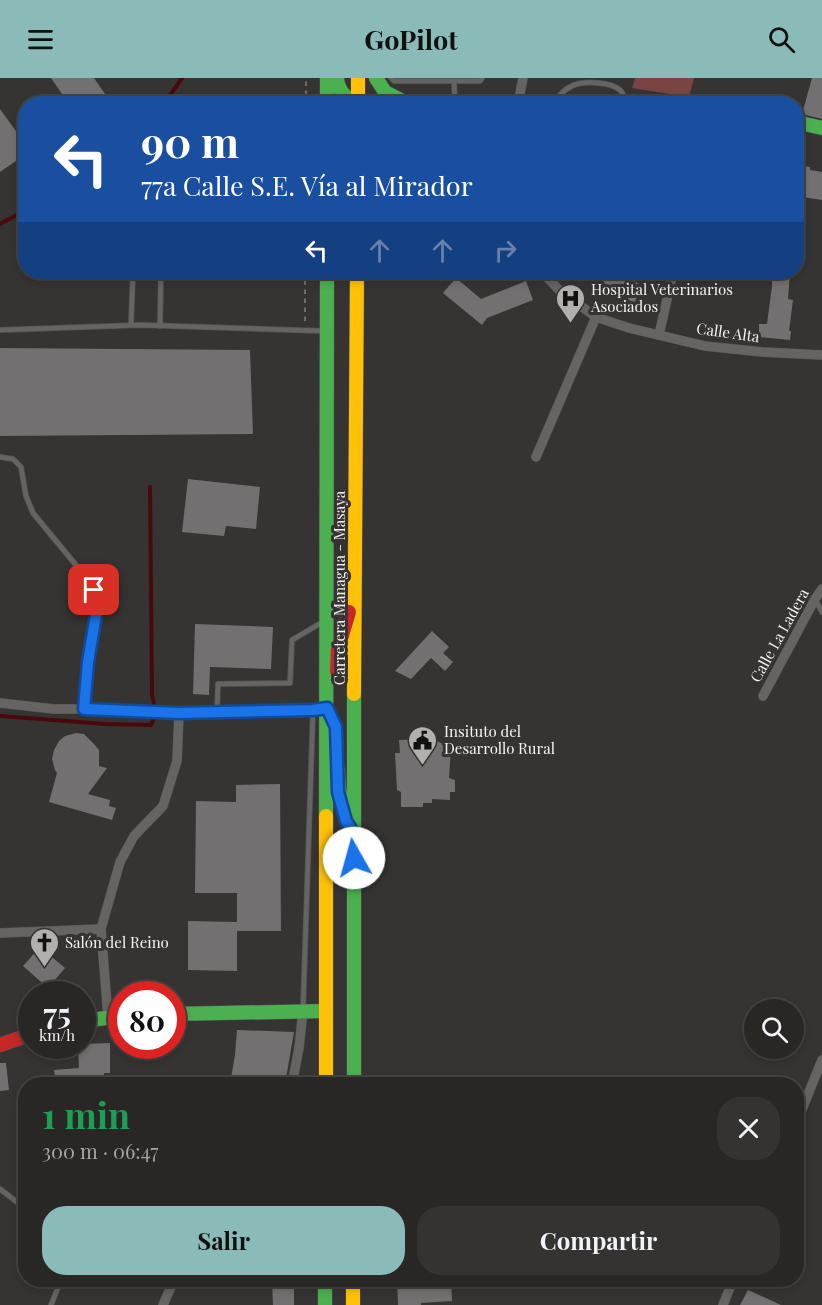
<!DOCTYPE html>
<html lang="es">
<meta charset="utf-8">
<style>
body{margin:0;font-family:"Playfair Display",serif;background:#343332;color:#f1f3f6;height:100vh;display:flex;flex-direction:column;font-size:22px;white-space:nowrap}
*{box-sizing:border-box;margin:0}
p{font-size:20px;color:#a5a5a7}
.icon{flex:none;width:33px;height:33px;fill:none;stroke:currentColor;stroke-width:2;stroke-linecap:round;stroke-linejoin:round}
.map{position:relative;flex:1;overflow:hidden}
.side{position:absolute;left:18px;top:999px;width:786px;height:210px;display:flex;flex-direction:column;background:#282726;border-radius:24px;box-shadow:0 3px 9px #0003,0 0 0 2px #444443}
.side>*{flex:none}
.banner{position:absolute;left:18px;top:18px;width:786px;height:183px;border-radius:24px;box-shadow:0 3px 9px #0003,0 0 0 2px #444443;background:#1a4fa0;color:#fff;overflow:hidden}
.buttons{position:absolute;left:744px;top:921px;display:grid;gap:12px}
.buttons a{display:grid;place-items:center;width:60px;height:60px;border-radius:50%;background:#282726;box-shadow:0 3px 9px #0003,0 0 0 2px #444443;font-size:30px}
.speed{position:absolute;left:18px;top:903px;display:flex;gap:12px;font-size:30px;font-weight:700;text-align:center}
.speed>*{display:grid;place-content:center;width:78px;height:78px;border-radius:50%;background:#282726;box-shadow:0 3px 9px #0003,0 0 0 2px #444443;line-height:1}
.speed small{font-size:15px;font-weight:400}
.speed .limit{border:9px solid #d22;background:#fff;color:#111}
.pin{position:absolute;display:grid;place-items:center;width:51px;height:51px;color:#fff;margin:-26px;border-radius:12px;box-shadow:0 3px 9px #0006}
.me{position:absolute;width:66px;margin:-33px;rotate:353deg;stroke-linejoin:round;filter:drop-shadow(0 0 4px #0008)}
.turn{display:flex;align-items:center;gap:21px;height:126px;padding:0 24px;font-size:27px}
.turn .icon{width:78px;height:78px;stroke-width:2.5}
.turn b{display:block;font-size:42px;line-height:51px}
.lanes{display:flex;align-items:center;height:57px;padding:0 24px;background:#0003;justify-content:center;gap:30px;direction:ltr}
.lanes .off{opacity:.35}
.round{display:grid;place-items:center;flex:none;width:63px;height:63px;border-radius:24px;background:#343332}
.overview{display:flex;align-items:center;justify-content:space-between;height:102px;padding:0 24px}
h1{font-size:36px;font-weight:700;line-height:45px;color:#1e9e55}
.cta{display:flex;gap:12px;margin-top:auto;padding:12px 24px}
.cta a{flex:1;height:69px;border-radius:24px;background:#8bbbb9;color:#111;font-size:24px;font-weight:700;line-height:69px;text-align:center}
.cta a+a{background:#343332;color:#f1f3f6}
header{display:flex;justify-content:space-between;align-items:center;height:78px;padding:0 24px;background:#8bbbb9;color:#111;font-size:27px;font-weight:700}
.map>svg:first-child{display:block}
.green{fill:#794542}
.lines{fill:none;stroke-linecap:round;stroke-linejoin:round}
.stream{stroke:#48090d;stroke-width:4}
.building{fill:#727070}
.lane-casing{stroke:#545353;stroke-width:6}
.street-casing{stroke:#545353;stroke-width:10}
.fast-casing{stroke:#545353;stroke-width:15}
.slow-casing{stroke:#545353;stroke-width:15}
.jam-casing{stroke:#545353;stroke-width:15}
.path{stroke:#6f6e6e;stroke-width:2;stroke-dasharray:4.5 4.5;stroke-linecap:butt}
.lane{stroke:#656463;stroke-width:4.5}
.street{stroke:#656463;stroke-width:9}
.fast{stroke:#4caf50;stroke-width:14}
.slow{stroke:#ffc107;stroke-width:14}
.jam{stroke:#c62828;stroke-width:14}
.route-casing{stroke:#114b97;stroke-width:15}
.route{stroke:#1a73e8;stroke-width:10}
.labels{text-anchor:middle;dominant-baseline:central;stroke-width:6;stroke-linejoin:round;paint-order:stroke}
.poi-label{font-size:15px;fill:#f4f2f1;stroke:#363332;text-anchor:start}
.street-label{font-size:15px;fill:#f4f2f1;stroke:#363332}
</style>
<header><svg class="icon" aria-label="menu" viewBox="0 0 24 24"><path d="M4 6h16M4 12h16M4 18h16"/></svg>GoPilot<svg class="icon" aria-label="search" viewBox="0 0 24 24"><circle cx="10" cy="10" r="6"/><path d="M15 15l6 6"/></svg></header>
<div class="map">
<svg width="822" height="1227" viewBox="0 0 822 1227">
<rect width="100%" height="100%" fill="#353433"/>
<polygon class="green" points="635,0 694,0 689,19 632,10"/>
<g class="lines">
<g class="stream">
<polyline points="164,26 182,0"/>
<polyline points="0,146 26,132"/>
<polyline points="0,638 105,646 151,647 156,635 152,617 150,409"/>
</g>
</g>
<g class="building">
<polygon points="51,0 94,0 105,16 91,26 69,26"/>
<polygon points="812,0 822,0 822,41 802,36"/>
<polygon points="0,31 26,67 26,76 0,94"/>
<polygon points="798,87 810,89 810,92 822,94 822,122 796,118 796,90 798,90"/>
<polygon points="595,194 639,194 634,203 643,208 634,225 591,201"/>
<polygon points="772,194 790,194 788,221 793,222 789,253 791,253 790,262 759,259 759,246 767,246 772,208"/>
<polygon points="456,200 481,221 526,203 533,222 487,240 482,247 443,215"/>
<polygon points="0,270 250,272 253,356 0,358"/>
<polygon points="188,401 260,409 256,451 226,448 224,458 182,454"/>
<polygon points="195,546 273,549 271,591 210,589 209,617 193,616"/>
<polygon points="432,553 449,569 443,575 453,584 445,593 431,580 411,601 395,593"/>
<polygon points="76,655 84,656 94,666 99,672 99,688 107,690 88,716 110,722 109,728 116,730 112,742 49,724 57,695 55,692 52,681 54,672 59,663 65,658"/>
<polygon points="433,661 451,670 449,700 455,702 455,714 450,714 450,722 432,721 432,725 423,725 423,729 401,729 401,714 397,712 395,675 400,675 399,662"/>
<polygon points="280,706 281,853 237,853 237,893 188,892 188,843 237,844 237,815 195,815 196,723 236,724 236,707"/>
<polygon points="40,869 65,890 48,910 23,888"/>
<polygon points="237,952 294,954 285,1006 230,1006 235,977"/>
<polygon points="110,965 110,995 104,995 104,1006 56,1006 54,992 79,990 78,968 82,968 82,966"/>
<polygon points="0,985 6,985 9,1012 0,1013"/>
<polygon points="272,1202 294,1202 294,1227 273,1227"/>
<polygon points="397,1202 451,1202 452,1223 421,1225 421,1227 398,1227"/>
<polygon points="748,1212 781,1227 740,1227"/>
</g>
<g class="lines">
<defs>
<g id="lane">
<polyline points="391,0 394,3 454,3"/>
<polyline points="455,26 454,3 480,3 482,0"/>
<path d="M554,26C564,7 579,3 598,5C606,6 615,7 621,13C624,16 625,21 626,26"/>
<polyline points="131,247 133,194"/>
<polyline points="160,248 161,194"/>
<polyline points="0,252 141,247 324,253"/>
<polyline points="0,379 13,381 21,389 26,418 33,435 85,498 94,512 98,525 88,584 84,631"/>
<polyline points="815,521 822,534"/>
<polyline points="217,634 218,606 290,605 292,562 321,545"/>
<polyline points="303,932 313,632"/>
<polyline points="0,1111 26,1131"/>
<polyline points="51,1227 61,1202"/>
</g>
<g id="street">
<polyline points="518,26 523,0"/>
<polyline points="542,194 560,213 596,239 629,250 705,268 762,274 822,277"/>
<polyline points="659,257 673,194"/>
<polyline points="536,379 596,239"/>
<polyline points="763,618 815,521 822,511"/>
<polyline points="0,625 54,631 84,631 179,635 313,632 327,630"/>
<polyline points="0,855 101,851"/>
<polyline points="108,939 101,851 120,784 134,758 163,728 177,683 179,635"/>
<polyline points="292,1006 299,970 303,933"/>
<polyline points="796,1046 822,982"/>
<polyline points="163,1227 174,1202"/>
<polyline points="723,1227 733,1202"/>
</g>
<g id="fast">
<polyline points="327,0 327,26"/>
<path d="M337,0C338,14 346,19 357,26"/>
<polyline points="376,0 385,14 408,26"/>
<polyline points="603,26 609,26"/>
<polyline points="796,44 822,50"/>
<polyline points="354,616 354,1006"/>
<path d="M338,692C338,713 341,732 351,751"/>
<polyline points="326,738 327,194"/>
<polyline points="172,936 326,933"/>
<polyline points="82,943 122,938"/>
<polyline points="325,1202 325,1227"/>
</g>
<g id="slow">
<polyline points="358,0 358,26"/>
<polyline points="354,616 357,194"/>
<polyline points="326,1006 326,738"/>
<polyline points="353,1202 353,1227"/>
</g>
<g id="jam">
<polyline points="337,593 338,571 349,534"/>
<polyline points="0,967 32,956"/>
</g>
</defs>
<use href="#lane" class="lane-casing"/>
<use href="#street" class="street-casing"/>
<use href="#fast" class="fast-casing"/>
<use href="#slow" class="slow-casing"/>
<use href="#jam" class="jam-casing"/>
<g class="path">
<polyline points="306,26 306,0"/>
<polyline points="305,243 305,194"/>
</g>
<use href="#lane" class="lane"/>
<use href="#street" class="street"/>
<use href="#fast" class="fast"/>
<use href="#slow" class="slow"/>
<use href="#jam" class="jam"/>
</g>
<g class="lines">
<defs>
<polyline id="route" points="94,512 98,525 88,584 84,631 179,635 313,632 327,630 336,649 338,714 346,743 354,756 354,780"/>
</defs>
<use href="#route" class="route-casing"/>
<use href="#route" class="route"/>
</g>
<defs>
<symbol id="hospital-pin" viewBox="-11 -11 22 30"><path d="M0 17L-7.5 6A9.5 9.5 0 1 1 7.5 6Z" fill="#b1b0ae" stroke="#363332"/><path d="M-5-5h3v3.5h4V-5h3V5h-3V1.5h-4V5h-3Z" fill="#111"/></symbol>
<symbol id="civic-pin" viewBox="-11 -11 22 30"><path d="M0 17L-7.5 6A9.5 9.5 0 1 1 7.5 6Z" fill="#b1b0ae" stroke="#363332"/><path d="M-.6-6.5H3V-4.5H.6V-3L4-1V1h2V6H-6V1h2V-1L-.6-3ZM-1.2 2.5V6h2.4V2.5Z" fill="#111"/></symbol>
<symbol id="church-pin" viewBox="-11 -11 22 30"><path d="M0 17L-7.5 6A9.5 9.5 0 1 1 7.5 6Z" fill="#b1b0ae" stroke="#363332"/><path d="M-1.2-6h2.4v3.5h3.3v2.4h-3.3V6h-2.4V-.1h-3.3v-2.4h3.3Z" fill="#111"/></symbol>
</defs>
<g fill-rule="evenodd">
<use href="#hospital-pin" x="554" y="204" width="33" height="45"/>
<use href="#civic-pin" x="406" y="646" width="33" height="45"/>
<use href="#church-pin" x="28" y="848" width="33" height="45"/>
</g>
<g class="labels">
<g class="poi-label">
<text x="591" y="211">Hospital Veterinarios<tspan x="591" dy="17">Asociados</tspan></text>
<text x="444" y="653">Insituto del<tspan x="444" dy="17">Desarrollo Rural</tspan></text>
<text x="65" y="864">Salón del Reino</text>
</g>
<g class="street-label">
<text transform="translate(728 254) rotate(8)">Calle Alta</text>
<text transform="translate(339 510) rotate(-90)">Carretera Managua - Masaya</text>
<text transform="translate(779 557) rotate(-61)">Calle La Ladera</text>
</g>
</g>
</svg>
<div class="buttons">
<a><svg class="icon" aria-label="search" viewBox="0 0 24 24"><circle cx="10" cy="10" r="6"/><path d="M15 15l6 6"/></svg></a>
</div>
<div class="speed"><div>75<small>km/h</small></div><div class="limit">80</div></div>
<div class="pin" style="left:94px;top:512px;background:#d93025"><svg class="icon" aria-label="arrive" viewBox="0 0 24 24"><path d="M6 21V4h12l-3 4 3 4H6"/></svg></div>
<svg class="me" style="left:354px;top:780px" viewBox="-20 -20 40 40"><circle r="19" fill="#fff"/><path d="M0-13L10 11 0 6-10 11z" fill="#1a73e8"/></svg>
<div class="banner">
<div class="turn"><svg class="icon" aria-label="left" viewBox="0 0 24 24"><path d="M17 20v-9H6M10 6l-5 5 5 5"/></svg><div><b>90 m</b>77a Calle S.E. Vía al Mirador</div></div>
<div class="lanes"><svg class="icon" aria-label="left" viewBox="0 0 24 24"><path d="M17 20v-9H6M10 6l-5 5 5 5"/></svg><svg class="icon off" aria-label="ahead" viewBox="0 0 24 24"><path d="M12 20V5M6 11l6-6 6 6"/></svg><svg class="icon off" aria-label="ahead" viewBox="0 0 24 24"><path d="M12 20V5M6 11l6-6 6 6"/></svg><svg class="icon off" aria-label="right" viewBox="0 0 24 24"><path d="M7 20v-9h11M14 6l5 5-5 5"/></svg></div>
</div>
<section class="side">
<div class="overview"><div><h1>1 min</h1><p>300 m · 06:47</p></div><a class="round"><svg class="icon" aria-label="close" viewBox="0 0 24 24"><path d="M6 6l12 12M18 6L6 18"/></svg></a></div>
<div class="cta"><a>Salir</a><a>Compartir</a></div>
</section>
</div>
